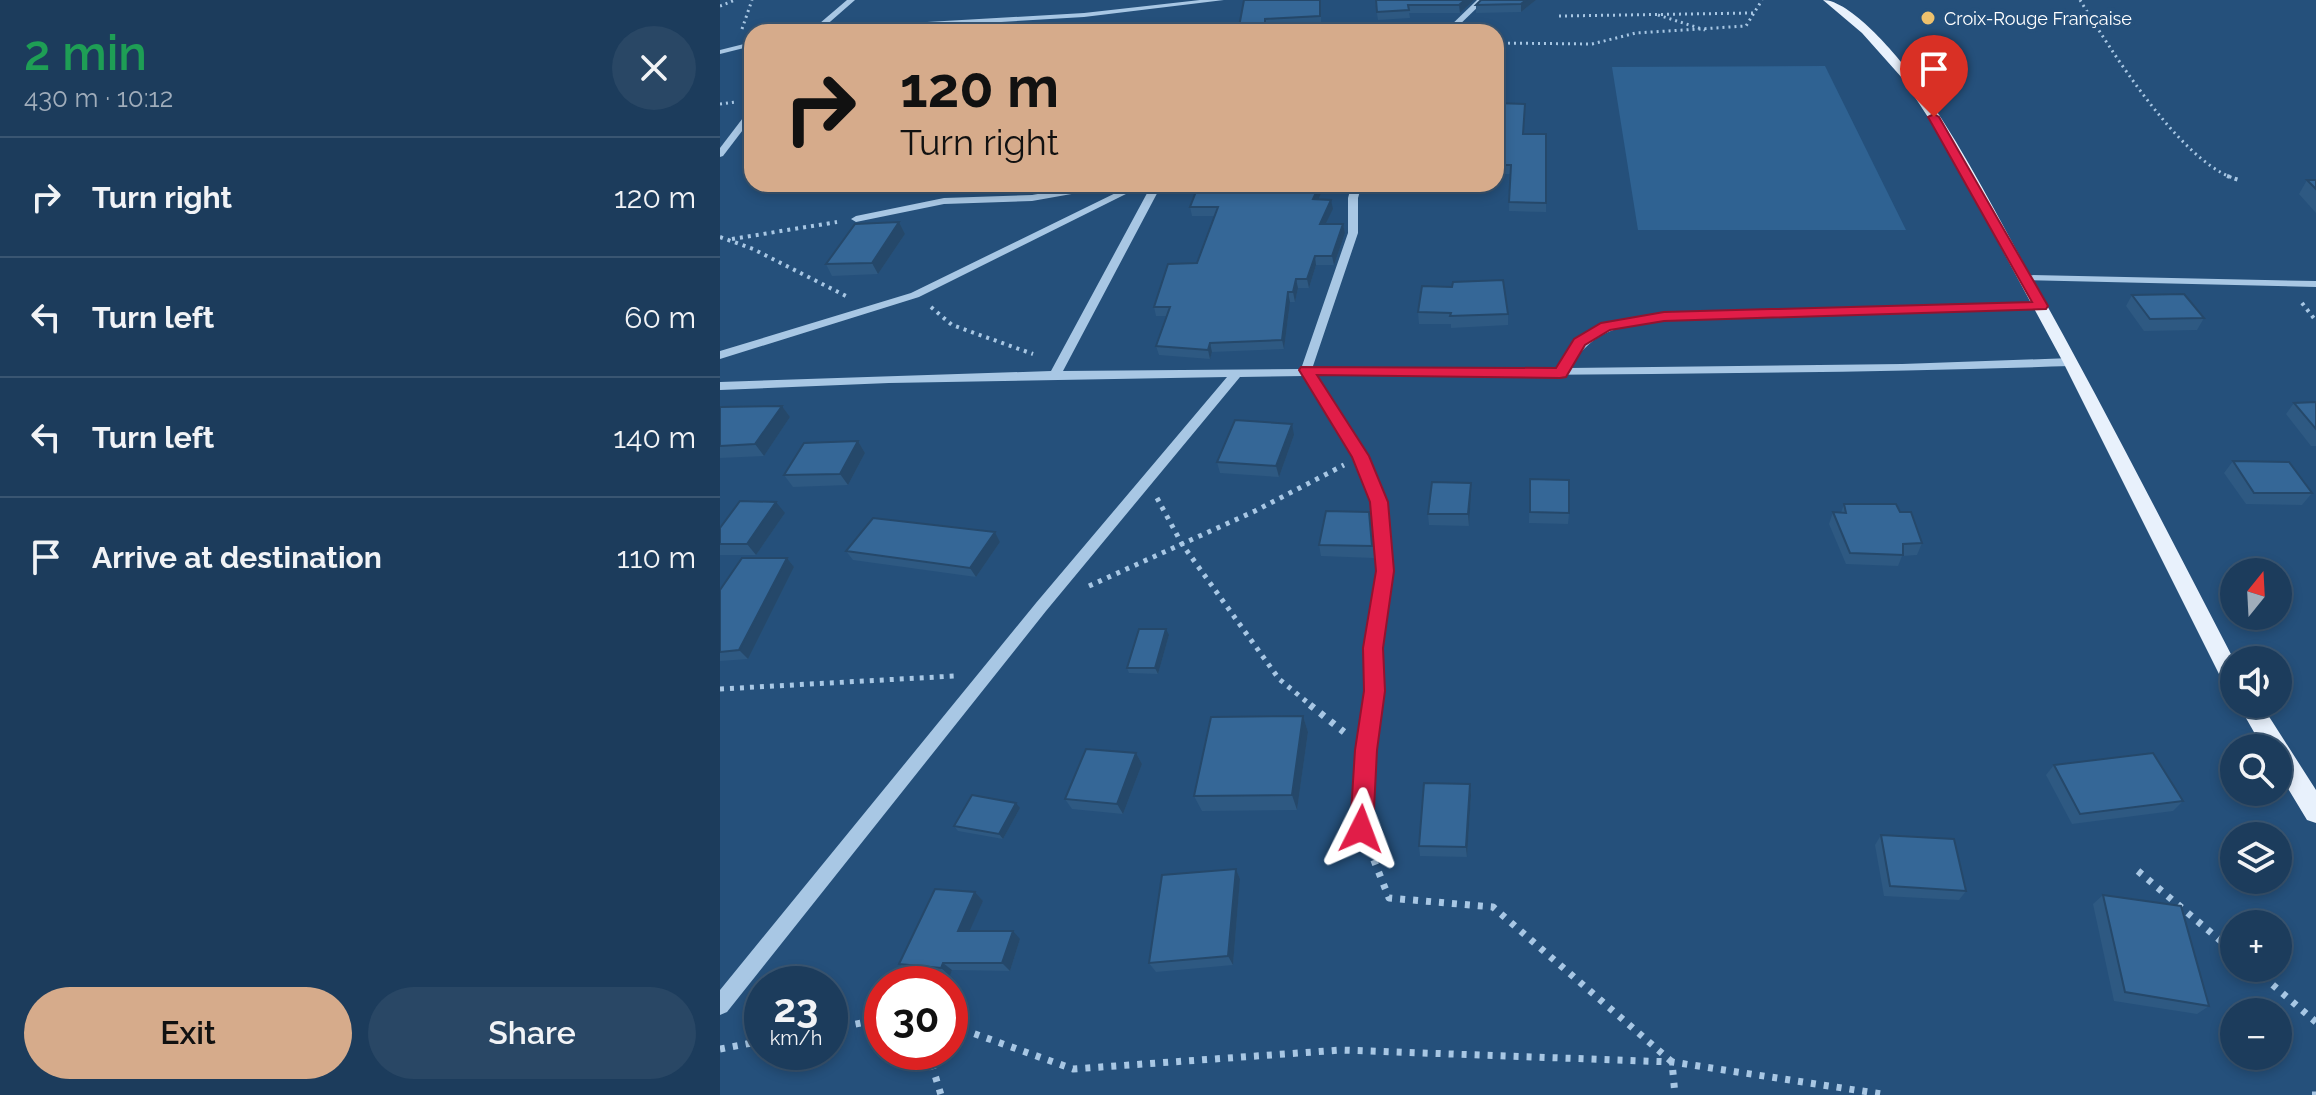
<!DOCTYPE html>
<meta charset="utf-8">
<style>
body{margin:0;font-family:Raleway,sans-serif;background:#294765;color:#f1f3f6;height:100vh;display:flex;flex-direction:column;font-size:30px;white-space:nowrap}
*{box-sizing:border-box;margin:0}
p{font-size:26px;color:#a0adbb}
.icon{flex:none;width:44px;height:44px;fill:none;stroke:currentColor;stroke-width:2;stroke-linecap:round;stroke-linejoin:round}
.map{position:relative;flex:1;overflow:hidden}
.panel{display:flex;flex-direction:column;background:#1c3c5c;width:720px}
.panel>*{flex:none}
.guide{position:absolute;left:24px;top:24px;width:760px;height:168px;border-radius:24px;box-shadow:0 4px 12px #0003,0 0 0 2px #3a5672;background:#d6ab8b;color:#111;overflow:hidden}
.needle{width:52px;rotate:18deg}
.buttons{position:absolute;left:1500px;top:558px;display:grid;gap:16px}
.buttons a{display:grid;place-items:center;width:72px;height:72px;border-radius:50%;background:#1c3c5c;box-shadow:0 4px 12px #0003,0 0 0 2px #3a5672;font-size:40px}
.speed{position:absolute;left:24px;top:966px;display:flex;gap:16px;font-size:40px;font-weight:700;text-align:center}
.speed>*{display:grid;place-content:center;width:104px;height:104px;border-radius:50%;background:#1c3c5c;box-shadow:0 4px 12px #0003,0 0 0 2px #3a5672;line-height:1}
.speed small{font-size:20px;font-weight:400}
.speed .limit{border:12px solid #d22;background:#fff;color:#111}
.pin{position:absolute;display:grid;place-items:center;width:68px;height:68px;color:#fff;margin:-82px -34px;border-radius:50% 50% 50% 0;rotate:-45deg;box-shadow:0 0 8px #0007}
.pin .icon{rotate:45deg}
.me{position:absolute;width:88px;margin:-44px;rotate:3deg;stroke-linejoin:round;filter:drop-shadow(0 0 6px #0008)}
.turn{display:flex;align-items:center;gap:28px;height:168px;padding:0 24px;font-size:36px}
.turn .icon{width:104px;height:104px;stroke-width:2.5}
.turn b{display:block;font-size:56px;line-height:68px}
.round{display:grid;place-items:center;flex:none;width:84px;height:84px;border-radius:42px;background:#294765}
.headline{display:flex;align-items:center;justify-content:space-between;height:136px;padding:0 24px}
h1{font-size:48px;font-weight:600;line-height:60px;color:#1e9e55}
.action{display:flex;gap:16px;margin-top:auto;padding:16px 24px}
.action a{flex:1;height:92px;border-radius:48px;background:#d6ab8b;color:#111;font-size:32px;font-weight:600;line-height:92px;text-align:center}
.action a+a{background:#294765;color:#f1f3f6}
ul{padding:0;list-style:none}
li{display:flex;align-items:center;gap:24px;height:120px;padding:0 24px;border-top:2px solid #3a5672}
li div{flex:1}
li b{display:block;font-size:30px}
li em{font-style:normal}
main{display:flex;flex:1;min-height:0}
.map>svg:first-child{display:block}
.green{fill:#2f6292}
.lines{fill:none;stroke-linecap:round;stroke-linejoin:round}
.path-far3{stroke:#a8c7e4;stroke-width:3;stroke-dasharray:2 4;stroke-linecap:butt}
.path-far2{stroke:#a8c7e4;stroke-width:4;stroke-dasharray:3 5;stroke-linecap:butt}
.path-far1{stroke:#a8c7e4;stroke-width:5;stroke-dasharray:4 6;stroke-linecap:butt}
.path{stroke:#a8c7e4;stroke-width:7;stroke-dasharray:5 8;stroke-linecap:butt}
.minor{fill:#a8c7e4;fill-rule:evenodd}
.major{fill:#e8f1fc;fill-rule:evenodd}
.wall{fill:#2e5982}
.shaded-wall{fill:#25486a}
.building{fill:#356797;stroke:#25486a;stroke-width:2}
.route{fill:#e11d48;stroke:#92132f;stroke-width:2}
.poi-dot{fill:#eec16d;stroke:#25507b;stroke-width:3}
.labels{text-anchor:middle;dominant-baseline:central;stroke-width:8;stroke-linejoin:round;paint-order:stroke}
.far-poi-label{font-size:18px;fill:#fff;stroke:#25507b;text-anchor:start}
</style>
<main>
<section class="panel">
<div class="headline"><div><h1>2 min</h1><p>430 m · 10:12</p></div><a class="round"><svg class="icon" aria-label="close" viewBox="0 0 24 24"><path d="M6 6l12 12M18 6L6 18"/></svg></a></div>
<ul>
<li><svg class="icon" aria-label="right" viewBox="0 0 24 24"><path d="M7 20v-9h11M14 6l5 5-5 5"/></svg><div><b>Turn right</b></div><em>120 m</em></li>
<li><svg class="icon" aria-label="left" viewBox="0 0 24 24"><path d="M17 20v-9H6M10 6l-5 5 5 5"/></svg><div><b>Turn left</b></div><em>60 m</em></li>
<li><svg class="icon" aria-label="left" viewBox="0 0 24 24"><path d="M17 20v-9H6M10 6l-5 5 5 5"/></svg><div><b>Turn left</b></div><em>140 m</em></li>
<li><svg class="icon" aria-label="arrive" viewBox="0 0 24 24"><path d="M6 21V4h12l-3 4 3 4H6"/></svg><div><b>Arrive at destination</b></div><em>110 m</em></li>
</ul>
<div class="action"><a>Exit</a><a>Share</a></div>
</section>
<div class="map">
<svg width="1596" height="1095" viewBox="0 0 1596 1095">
<rect width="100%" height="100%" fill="#25507b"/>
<polygon class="green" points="1105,66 1186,230 918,230 892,67"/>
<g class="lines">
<g class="path-far3">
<path d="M1360,0C1390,49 1459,159 1513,178"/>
<polyline points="0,6 15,0"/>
<polyline points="938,15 985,30"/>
<polyline points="839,16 1033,13"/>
<polyline points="22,29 32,0"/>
<polyline points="776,43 872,44 916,33 1026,26 1042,0"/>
<polyline points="0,104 15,102"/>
</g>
<g class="path-far2">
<polyline points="1507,176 1522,181"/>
<polyline points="0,237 33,249 126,296"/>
<polyline points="12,239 117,222"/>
<polyline points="1582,303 1596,321"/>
<polyline points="211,307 232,325 313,354"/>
</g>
<g class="path-far1">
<polyline points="437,498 462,544 559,679 593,707"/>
<polyline points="369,586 535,511 624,465"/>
<polyline points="0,689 235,676"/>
</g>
<g class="path">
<polyline points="590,705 624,732"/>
<polyline points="649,848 669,898 773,907 952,1062 955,1095"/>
<polyline points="1418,871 1514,952"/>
<polyline points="1533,968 1596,1022"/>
<polyline points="230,1025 353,1069 621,1050 952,1062 1168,1095"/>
<polyline points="110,1029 162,1019"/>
<polyline points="0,1049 42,1041"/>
<polyline points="208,1052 221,1095"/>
<polyline points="1592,1095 1596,1095"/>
</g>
<g class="minor">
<polygon points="127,0 135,0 103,28 364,13 480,0 504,0 364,17 114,32 71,32 93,29"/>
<polygon points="757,0 765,0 732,32 724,32"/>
<polygon points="32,42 32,46 0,54 0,50"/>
<polygon points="32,109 32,118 3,156 0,157 0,148 29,110"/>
<polygon points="375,184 396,184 391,187 312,201 224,204 136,222 131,219 136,216 224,198 312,195"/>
<polygon points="414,184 426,184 199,297 0,359 0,351 191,293"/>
<path d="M432,184H442L343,371L581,369L628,233V198L632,184H642L638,198V233L592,369L837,368L858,341L879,326L944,314L1321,303L1327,306L1325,308L944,320C900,327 876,327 849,368L1182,364L1351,358L1357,362L1351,366C1099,374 848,375 596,376L647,456L666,502L672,571L661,648L663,691L654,750L650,829L647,835L641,837L635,835L632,829L638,750L647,691L645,648L658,571L652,502L635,456L584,376L520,377L326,611L7,1012L0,1015V990L316,603L507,377L169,383L0,390V382L331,371Z"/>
<polygon points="1306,275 1596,281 1596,287 1302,280 1302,276"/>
</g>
<g class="major">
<path d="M1103,0C1130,0 1176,54 1192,76C1236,135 1269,200 1304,264C1377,394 1445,527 1514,660V690L1506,688L1343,362L1221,137L1183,79L1142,33Z"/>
<polygon points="1518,704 1541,704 1596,790 1596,823 1587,820 1558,772 1558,748 1543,748"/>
</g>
</g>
<g class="wall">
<polygon points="524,0 601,0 601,24 547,26 547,32 518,32"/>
<polygon points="655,0 754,0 740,13 689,13 690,18 658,20"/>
<polygon points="816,0 801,12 756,13 756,5"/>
<polygon points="776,103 804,134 826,203 826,212 789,211 790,174 776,174"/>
<polygon points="1587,180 1596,180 1596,213 1579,194"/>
<polygon points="479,184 605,184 598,199 613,209 605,224 623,224 625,233 614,265 596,265 589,288 578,288 575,302 570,302 564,349 492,352 490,359 439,355 436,346 446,316 436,316 434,307 477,263 495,216 472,216 470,207"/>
<polygon points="687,184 714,184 714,191 688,191"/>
<polygon points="179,222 185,234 158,274 112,276 106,264"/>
<polygon points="732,287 788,314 788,325 731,328 731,324 699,324 698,312"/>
<polygon points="1412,295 1484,318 1477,330 1424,331 1406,306"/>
<polygon points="1596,402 1596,446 1591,446 1566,414 1574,403"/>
<polygon points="62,406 70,417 44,456 0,458 0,407"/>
<polygon points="574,435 559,477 500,473 497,462"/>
<polygon points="138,441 145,453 128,485 73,487 64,475"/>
<polygon points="1513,461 1592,493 1582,505 1526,504 1504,473"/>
<polygon points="810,479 849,513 848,524 809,523"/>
<polygon points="751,494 749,526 709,525 708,514"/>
<polygon points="1124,504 1180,512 1202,543 1197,555 1182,556 1178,566 1126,564 1109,524 1113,512 1121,513"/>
<polygon points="65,513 36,555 0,555 0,528"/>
<polygon points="651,524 654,558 601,556 599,545"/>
<polygon points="275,532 280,542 256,577 133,560 126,551"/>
<polygon points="67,558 74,567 28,659 0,661 0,590"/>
<polygon points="449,635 438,674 409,673 407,668"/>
<polygon points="583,716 588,732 577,810 482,811 474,796"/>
<polygon points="416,753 422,764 403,814 352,809 345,799"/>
<polygon points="1334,765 1463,801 1453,811 1352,824 1326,775"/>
<polygon points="750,784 751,795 747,857 700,856 699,846"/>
<polygon points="300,808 283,839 238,831 234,826"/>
<polygon points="1161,835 1246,891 1239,900 1164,896 1155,845"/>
<polygon points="516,869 520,879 513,965 436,972 429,963"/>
<polygon points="255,892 263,901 249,931 300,939 290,971 232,970 230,976 189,972 179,964"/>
<polygon points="1383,895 1489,1006 1477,1014 1394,1001 1373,904"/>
</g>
<g class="shaded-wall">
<polygon points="745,0 754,0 740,13 739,5"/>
<polygon points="806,0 816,0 801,12 801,4"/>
<polygon points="600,184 605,184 595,207 593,199"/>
<polygon points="611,200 613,209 601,233 600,224"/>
<polygon points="179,222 185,234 158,274 152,263"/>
<polygon points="623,224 625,233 614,265 612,256"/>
<polygon points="595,256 596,265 589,288 587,279"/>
<polygon points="576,279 578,288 575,302 573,292"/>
<polygon points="568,292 570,302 564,349 562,340"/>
<polygon points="490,343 492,352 490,359 488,350"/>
<polygon points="62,406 70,417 44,456 35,444"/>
<polygon points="572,424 574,435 559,477 556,466"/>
<polygon points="138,441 145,453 128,485 120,474"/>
<polygon points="751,483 751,494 749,526 748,514"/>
<polygon points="56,502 65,513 36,555 27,544"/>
<polygon points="275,532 280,542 256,577 250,568"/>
<polygon points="67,558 74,567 28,659 19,650"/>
<polygon points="446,629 449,635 438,674 435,668"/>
<polygon points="583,716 588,732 577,810 572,795"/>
<polygon points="416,753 422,764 403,814 397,804"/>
<polygon points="750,784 751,795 747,857 746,847"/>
<polygon points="296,803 300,808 283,839 279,834"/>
<polygon points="516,869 520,879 513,965 508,956"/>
<polygon points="255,892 263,901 246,939 238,931"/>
<polygon points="293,931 300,939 290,971 282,963"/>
<polygon points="223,963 232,970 230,976 221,968"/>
</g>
<g class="building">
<polygon points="524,0 600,0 600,16 545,19 545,32 518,32"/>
<polygon points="656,0 745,0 739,5 688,5 689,10 657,12"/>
<polygon points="761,0 806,0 801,4 756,5"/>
<polygon points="776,103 805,104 803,134 826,134 826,203 789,202 791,165 776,165"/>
<polygon points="1587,180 1596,180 1596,189"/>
<polygon points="479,184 600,184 593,199 611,200 600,224 623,224 612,256 595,256 587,279 576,279 573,292 568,292 562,340 490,343 488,350 436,346 450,307 434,307 448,264 477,263 498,207 470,207"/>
<polygon points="179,222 152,263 106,264 135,224"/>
<polygon points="783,280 788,314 730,316 731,313 698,312 702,286 732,287 733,282"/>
<polygon points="1464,294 1484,318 1430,319 1412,295"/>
<polygon points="1596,402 1596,429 1574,403"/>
<polygon points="62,406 35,444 0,446 0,407"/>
<polygon points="515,420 572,424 556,466 497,462"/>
<polygon points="138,441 120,474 64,475 84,443"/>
<polygon points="1513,461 1569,462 1592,493 1534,493"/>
<polygon points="810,479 849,480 849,513 810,512"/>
<polygon points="712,482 751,483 748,514 708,514"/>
<polygon points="20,501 56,502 27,544 0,544 0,528"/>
<polygon points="1124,504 1176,504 1180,512 1191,512 1202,543 1183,544 1183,555 1130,553 1113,512 1126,513"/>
<polygon points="606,511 649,512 652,546 599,545"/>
<polygon points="153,518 275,532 250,568 126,551"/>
<polygon points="22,558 67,558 19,650 0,652 0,590"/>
<polygon points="419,629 446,629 435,668 407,668"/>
<polygon points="583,716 572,795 474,796 491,717"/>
<polygon points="366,749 416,753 397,804 345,799"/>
<polygon points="1433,753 1463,801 1360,814 1334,765"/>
<polygon points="704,783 750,784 746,847 699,846"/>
<polygon points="252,795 296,803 279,834 234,826"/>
<polygon points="1161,835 1234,839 1246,891 1170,886"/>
<polygon points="516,869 508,956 429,963 442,875"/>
<polygon points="215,889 255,892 238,931 293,931 282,963 223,963 221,968 179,964"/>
<polygon points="1383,895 1461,906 1489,1006 1405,992"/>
</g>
<polygon class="route" points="1214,114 1219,117 1328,306 1326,309 944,321 890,330 865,345 846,377 840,378 597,375 649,456 668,502 674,571 663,648 665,691 657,750 653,829 649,836 641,839 633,836 630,829 635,750 644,691 643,648 656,571 650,502 632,457 579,370 581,367 836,368 854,339 881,323 944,312 1312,302 1208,117"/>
<circle class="poi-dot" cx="1208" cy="18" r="8"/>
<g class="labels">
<g class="far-poi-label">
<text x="1224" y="18">Croix-Rouge Française</text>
</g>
</g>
</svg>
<div class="buttons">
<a><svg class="needle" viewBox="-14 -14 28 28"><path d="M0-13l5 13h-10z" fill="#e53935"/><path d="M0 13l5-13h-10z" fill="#a0adbb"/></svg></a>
<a><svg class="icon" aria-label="sound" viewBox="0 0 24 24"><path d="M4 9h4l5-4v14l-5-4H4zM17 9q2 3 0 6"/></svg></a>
<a><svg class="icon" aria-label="search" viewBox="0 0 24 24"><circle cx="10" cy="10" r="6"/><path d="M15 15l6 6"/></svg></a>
<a><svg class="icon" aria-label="layers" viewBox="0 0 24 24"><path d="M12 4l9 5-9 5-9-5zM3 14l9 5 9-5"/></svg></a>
<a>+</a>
<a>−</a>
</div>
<div class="speed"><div>23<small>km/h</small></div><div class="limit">30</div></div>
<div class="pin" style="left:1214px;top:117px;background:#d93025"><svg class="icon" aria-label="arrive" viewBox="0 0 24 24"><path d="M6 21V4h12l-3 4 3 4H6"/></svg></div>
<svg class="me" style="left:641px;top:829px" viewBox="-20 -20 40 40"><path d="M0-17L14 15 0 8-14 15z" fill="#e11d48" stroke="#fff" stroke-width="4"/></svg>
<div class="guide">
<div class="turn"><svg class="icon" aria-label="right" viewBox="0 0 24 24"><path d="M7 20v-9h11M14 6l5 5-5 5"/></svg><div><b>120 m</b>Turn right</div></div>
</div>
</div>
</main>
